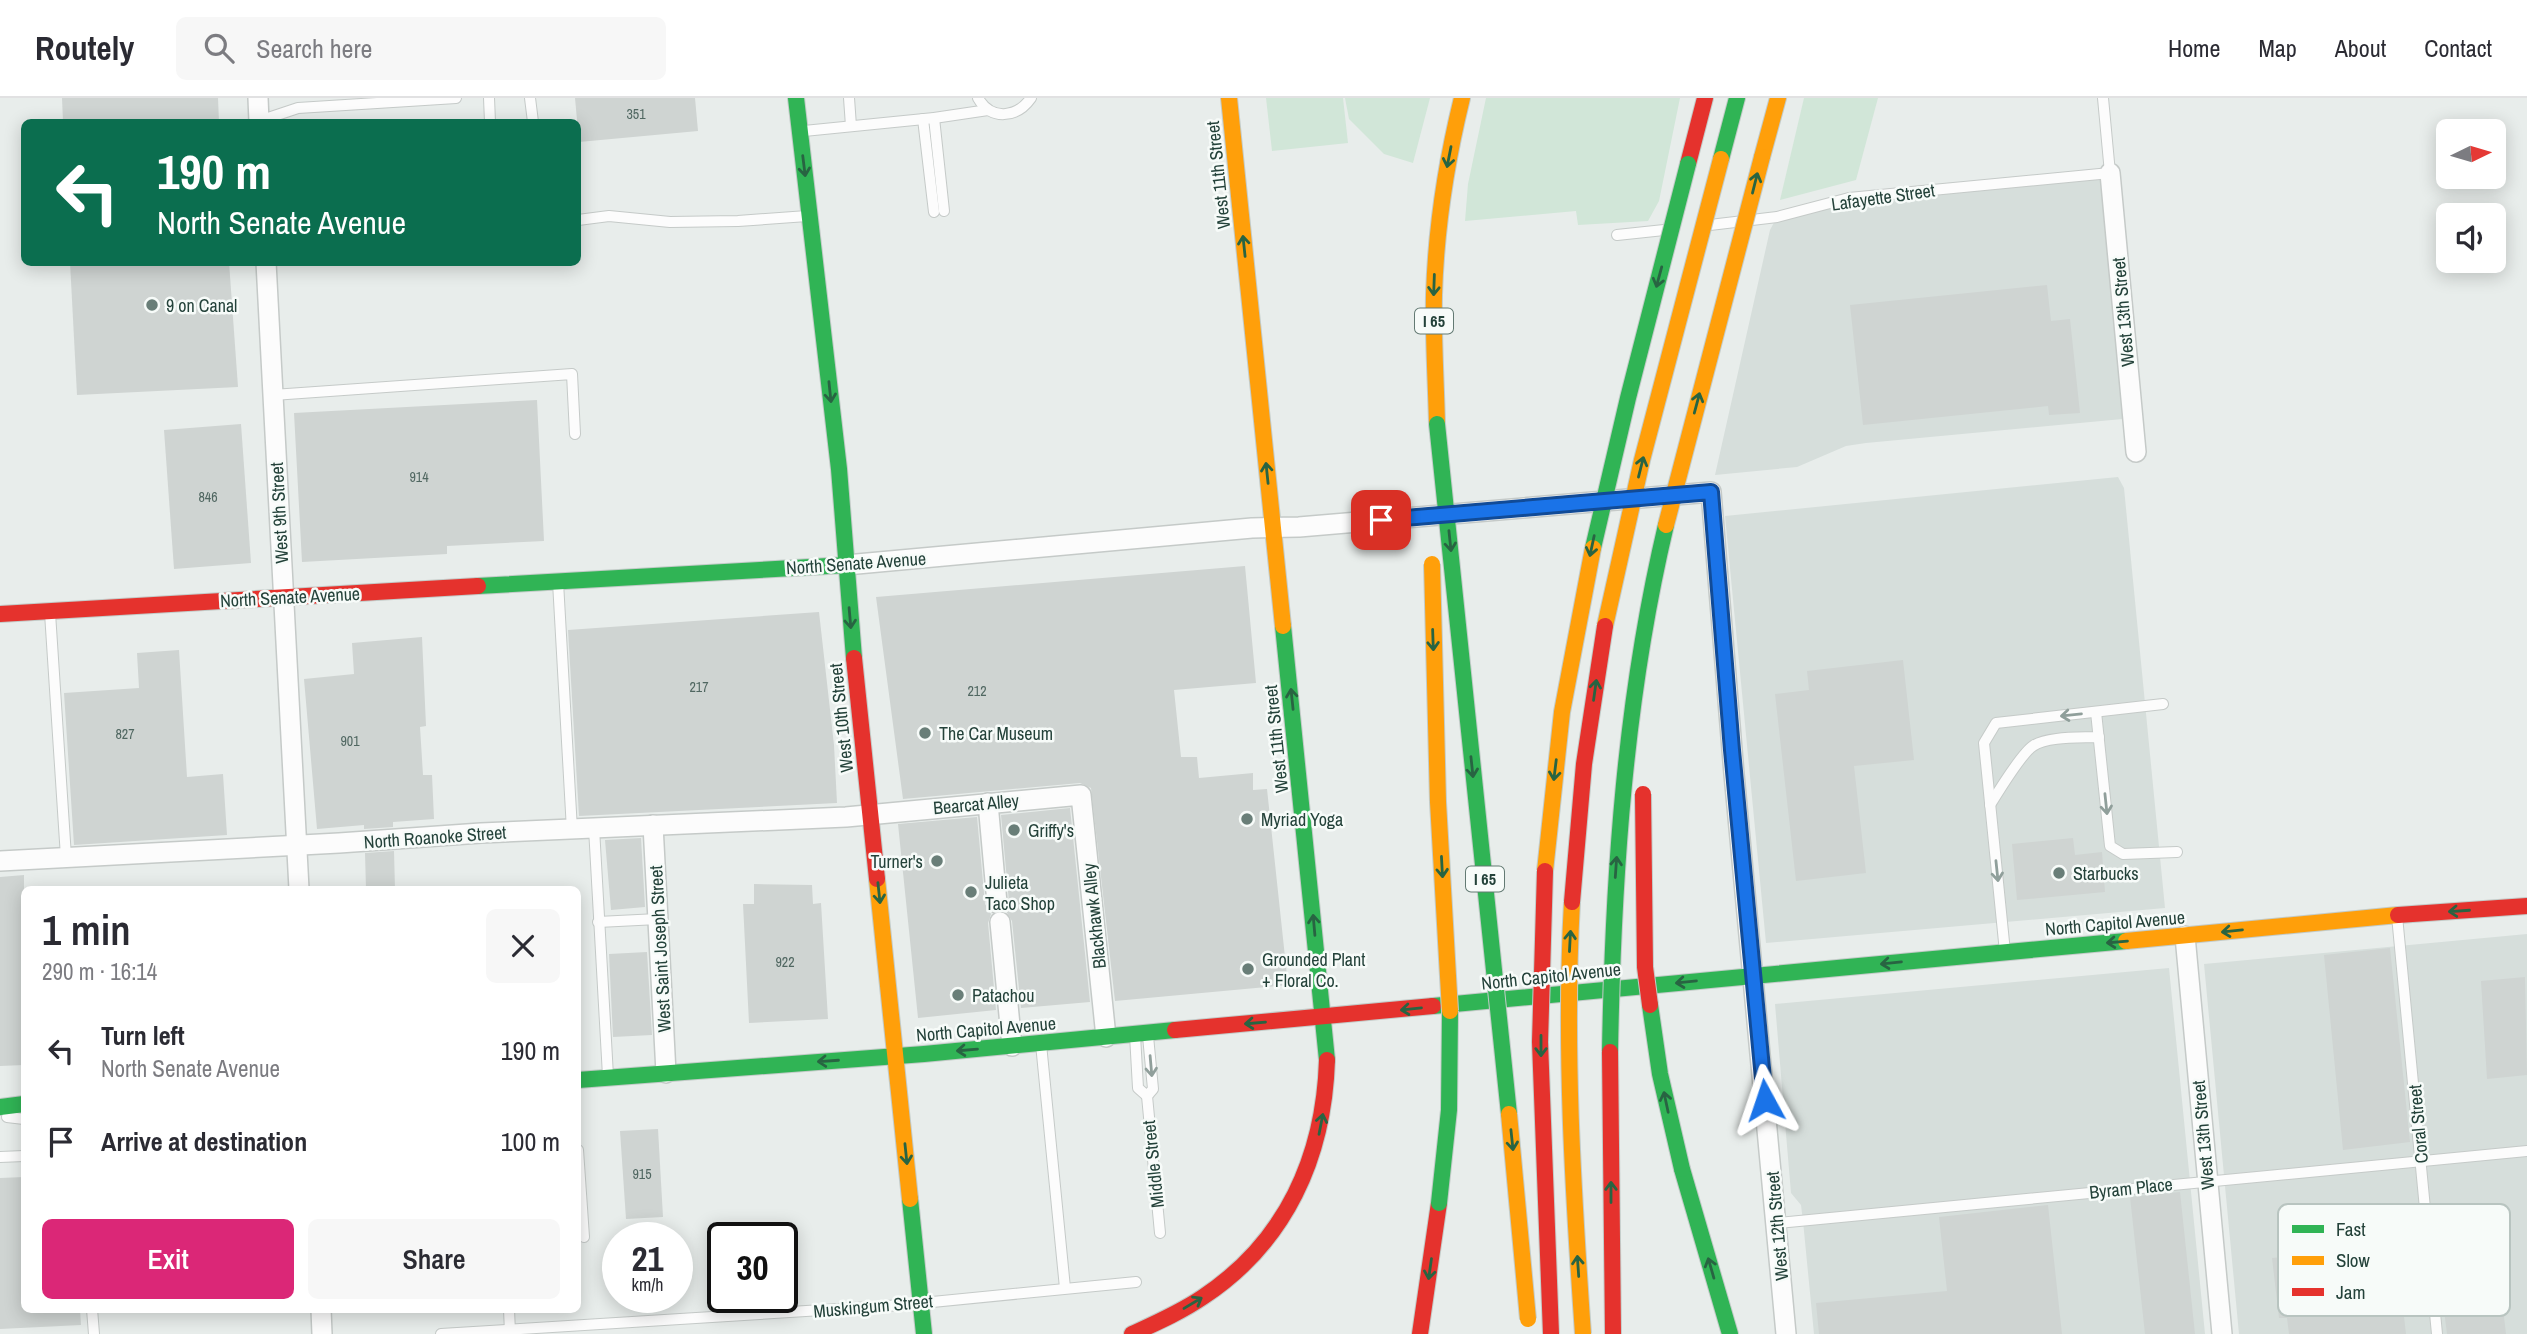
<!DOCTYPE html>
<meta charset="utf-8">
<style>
body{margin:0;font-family:"Archivo Narrow",sans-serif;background:#f7f7f7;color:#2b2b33;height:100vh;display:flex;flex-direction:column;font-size:26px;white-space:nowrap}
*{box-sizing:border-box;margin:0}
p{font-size:23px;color:#7c7c81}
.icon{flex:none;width:38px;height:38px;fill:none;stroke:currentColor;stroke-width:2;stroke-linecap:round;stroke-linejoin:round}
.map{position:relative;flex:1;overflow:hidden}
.side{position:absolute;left:21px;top:788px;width:560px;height:427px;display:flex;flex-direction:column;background:#fff;border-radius:10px;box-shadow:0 4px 18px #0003}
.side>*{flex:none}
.hud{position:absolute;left:21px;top:21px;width:560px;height:147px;border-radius:10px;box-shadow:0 4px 18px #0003;background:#0b6e4f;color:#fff;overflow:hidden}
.needle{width:46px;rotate:85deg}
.controls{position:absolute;left:2436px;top:21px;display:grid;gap:14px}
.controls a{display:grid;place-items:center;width:70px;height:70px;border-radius:10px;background:#fff;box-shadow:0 4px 18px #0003;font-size:35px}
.speed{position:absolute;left:602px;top:1124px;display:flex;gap:14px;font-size:35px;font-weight:700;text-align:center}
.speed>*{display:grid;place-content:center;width:91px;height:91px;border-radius:50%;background:#fff;box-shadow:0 4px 18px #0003;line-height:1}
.speed small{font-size:18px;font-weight:400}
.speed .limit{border:4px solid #111;border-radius:10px;background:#fff;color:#111}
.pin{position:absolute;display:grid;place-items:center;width:60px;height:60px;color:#fff;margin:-30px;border-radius:14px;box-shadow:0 4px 10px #0006}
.me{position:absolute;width:77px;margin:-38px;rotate:355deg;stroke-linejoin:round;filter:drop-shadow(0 0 5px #0008)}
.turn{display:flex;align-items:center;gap:24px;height:147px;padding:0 21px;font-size:32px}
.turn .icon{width:91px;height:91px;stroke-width:2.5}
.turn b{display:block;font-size:49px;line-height:60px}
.round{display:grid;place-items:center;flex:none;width:74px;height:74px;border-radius:10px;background:#f7f7f7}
.overview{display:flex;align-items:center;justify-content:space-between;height:119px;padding:0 21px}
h1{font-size:42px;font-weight:600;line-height:52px}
.button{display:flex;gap:14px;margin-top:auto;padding:14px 21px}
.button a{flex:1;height:80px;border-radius:10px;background:#db2777;color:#fff;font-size:28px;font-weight:600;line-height:80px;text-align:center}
.button a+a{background:#f7f7f7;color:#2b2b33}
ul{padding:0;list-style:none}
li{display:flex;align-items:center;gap:21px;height:91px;padding:0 21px}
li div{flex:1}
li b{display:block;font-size:26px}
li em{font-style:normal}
header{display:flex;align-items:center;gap:42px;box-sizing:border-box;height:98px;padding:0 35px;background:#fff;border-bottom:2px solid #e1e1e2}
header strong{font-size:33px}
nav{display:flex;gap:38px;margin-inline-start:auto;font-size:24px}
.search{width:490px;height:63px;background:#f7f7f7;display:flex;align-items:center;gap:18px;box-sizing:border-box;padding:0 24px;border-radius:10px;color:#7c7c81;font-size:26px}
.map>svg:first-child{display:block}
.built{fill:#d6dedb}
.green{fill:#d1e6d8}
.building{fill:#cfd4d2}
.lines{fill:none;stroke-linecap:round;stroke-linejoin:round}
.lane-casing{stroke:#c5cac8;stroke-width:12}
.street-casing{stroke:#c5cac8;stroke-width:22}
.fast-casing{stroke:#c3cbc8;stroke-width:18}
.slow-casing{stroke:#c3cbc8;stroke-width:18}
.jam-casing{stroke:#c3cbc8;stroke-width:18}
.lane{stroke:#fcfcfc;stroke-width:10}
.street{stroke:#fcfcfc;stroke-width:19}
.fast{stroke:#30b455;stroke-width:16}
.slow{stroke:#ff9f0a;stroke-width:16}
.jam{stroke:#e5322d;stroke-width:16}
.fast-bridge-casing{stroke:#c3ccc9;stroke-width:18;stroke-linecap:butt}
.slow-bridge-casing{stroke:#c3ccc9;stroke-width:18;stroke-linecap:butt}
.jam-bridge-casing{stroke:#c3ccc9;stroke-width:18;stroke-linecap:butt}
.fast-bridge{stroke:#30b455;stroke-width:16}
.slow-bridge{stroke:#ff9f0a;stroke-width:16}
.jam-bridge{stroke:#e5322d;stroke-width:16}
.oneway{stroke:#286442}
.oneway2{stroke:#909f9b}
.route-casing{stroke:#114b97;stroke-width:18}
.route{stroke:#1a73e8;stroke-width:12}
.poi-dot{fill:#697e78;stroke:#f7fbf9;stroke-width:2.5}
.labels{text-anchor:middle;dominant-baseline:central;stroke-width:5;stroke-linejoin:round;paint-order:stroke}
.number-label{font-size:14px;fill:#506761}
.shield{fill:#f7fbf9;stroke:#637a73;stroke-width:2}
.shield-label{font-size:16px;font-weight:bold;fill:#24423a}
.street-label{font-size:18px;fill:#24423a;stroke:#f7fbf9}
.poi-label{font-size:18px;fill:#24423a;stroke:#f7fbf9;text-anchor:start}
.key{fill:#f7fbf9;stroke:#b8c4c0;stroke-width:2}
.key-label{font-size:19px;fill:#24423a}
</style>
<header>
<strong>Routely</strong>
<div class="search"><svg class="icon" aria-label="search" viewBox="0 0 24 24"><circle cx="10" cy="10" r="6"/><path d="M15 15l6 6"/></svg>Search here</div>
<nav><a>Home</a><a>Map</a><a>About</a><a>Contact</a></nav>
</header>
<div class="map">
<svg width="2527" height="1236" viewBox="0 0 2527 1236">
<rect width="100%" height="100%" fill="#e8edeb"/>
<g class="built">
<polygon points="2110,75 2133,320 1866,345 1846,348 1797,369 1715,377 1770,132 1777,119 1849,100"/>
<polygon points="2118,379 2124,390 2165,810 1766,845 1725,418"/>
<polygon points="2527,836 2527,1236 2239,1236 2204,866"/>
<polygon points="2169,870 2205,1236 1814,1236 1803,1123 1801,1107 1791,1095 1775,906"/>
</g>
<g class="green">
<polygon points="1266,0 1343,0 1348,45 1272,53"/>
<polygon points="1345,0 1430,0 1413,65 1384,56 1349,21"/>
<polygon points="1486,0 1680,0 1659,103 1648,123 1578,127 1576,113 1465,123 1468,86"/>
<polygon points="1804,0 1878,0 1856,82 1780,102"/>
</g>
<g class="building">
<polygon points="62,0 218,0 219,24 63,24"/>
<polygon points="575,0 695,0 698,33 579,44"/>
<polygon points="70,164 229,164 238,289 77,297"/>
<polygon points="2047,187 2051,223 2070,221 2080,315 2049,317 2048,308 1863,327 1850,207"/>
<polygon points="537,302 544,443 447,448 447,456 302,464 294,315"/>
<polygon points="241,326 251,465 174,471 164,332"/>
<polygon points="1245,468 1256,585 1174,592 1181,659 1197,659 1199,680 1253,675 1253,692 1267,691 1288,887 1115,903 1091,690 1080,685 903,701 876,499"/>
<polygon points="819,514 834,647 837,705 579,718 568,532"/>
<polygon points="422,539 426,628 420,629 423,677 432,677 434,721 393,724 393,729 364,731 364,727 317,731 304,581 354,576 352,545"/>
<polygon points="179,552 187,679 223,676 227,737 74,747 64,595 139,590 137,555"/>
<polygon points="1903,562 1914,662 1854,668 1866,775 1796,783 1775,596 1809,592 1807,573"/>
<polygon points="1070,710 1090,904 1021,910 1012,823 1006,813 1009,804 1001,717"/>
<polygon points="977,719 985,806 991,816 988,825 996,912 918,920 898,726"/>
<polygon points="641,740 645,809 611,812 605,742"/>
<polygon points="2073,740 2075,757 2102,754 2105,794 2017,802 2012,746"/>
<polygon points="394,753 395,791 366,791 365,755"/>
<polygon points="24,777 24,967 0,968 0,779"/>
<polygon points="754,786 812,787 813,806 821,805 828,921 749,925 743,806 754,806"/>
<polygon points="2390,850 2410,1044 2343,1052 2324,857"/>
<polygon points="647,854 652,937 613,939 609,856"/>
<polygon points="2525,879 2527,977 2487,981 2481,883"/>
<polygon points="658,1031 663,1119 626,1121 620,1033"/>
<polygon points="24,1079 24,1211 80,1211 81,1227 0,1231 0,1080"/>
<polygon points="2180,1094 2195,1236 2145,1236 2130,1099"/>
<polygon points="2048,1107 2062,1236 1819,1236 1816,1205 1947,1193 1939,1119"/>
<polygon points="2416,1126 2419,1158 2422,1158 2427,1207 2403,1210 2406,1236 2289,1236 2287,1220 2279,1220 2272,1160 2361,1151 2359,1132"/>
<polygon points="2496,1149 2506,1236 2447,1236 2437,1156"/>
</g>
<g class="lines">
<defs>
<g id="lane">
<polyline points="489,0 490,24"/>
<polyline points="530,0 533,24"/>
<polyline points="849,0 851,28"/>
<path d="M978,0C991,23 1017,20 1031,0"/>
<polyline points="934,20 944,113"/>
<polyline points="923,21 934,114"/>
<polyline points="259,23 298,10 456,0"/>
<polyline points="804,33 934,20 988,12"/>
<polyline points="578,122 609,118 670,124 738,123 807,118"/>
<polyline points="1710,127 1777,119 1849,100 2110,75 2103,0"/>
<polyline points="1617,137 1664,132"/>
<polyline points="273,297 572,276 575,336"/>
<polyline points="558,484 572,732"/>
<polyline points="50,515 66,759"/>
<polyline points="2096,614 2110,748 2123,756 2177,754"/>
<path d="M1990,707C1998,694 2022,655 2033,648C2047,638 2081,640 2099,639"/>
<polyline points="594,730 608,978"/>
<polyline points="2397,818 2437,1236"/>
<polyline points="598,824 658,821"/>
<polyline points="2005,854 1984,645 1996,625 2163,606"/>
<polyline points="1135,937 1138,990 1147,998 1160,1135"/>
<polyline points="1041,946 1065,1190"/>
<polyline points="1147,998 1153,991 1148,938"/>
<polyline points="7,1019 24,1021"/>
<polyline points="578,1052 584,1139"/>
<polyline points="0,1059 24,1058"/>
<polyline points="1778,1125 2527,1053"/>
<polyline points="92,1211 94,1236"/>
<polyline points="509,1211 510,1235"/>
<polyline points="441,1236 902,1207 1136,1184"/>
</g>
<g id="street">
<polyline points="258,0 259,24"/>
<polyline points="2110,75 2136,354"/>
<polyline points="266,164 299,791"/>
<polyline points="846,467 1252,430 1299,429 1711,394 1734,676 1786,1236"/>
<polyline points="988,705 997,805"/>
<polyline points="653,727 666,975"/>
<polyline points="0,763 339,745 481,735 846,719 1081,697 1106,939"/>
<polyline points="1000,824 1012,948"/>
<polyline points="2185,838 2222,1236"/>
<polyline points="321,1211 322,1236"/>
</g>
<g id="fast">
<polyline points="796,0 839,371 854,560"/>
<polyline points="1721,61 1737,0"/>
<polyline points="478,488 846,467"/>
<polyline points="1283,528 1327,962"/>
<polyline points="1433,908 2126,843"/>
<polyline points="578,982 924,956 1175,932"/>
<polyline points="0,1009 24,1006"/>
<polyline points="1682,1071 1730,1236"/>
<polyline points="910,1101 924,1236"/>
</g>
<g id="slow">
<polyline points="1229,0 1283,528"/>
<polyline points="1762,59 1778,0"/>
<path d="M1437,326C1436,283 1433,240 1434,197C1436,130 1446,65 1462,0"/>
<polyline points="877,781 910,1101"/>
<polyline points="2126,843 2398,817"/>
</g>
<g id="jam">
<polyline points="1688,66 1705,0"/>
<polyline points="0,516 478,488"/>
<polyline points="854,560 877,781"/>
<polyline points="2398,817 2527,808"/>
<polyline points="1175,932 1433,908"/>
<path d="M1132,1236C1156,1225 1181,1214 1203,1199C1286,1144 1324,1059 1327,962"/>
<polyline points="1420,1236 1439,1105"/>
</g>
</defs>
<use href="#lane" class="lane-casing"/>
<use href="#street" class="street-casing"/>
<use href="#fast" class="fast-casing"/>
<use href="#slow" class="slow-casing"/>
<use href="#jam" class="jam-casing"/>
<use href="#lane" class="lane"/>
<use href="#street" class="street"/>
<use href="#fast" class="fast"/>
<use href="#slow" class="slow"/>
<use href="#jam" class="jam"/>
<defs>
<g id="fast-bridge">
<polyline points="1437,326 1509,1016"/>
<polyline points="1593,450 1628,300 1688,66"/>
<polyline points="1650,907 1660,976 1682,1071"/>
<path d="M1610,954C1613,777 1625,600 1666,427"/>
<polyline points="1439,1105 1449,1012 1450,913"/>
</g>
<g id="slow-bridge">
<polyline points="1666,427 1762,59"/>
<polyline points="1432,466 1438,704 1450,913"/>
<polyline points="1605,528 1642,362 1721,61"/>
<polyline points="1545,773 1562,614 1593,450"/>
<path d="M1572,804C1564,948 1573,1092 1583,1236"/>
<polyline points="1509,1016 1528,1221"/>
</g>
<g id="jam-bridge">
<polyline points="1643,696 1645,869 1650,907"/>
<polyline points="1545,773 1540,944 1551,1236"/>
<polyline points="1572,804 1584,666 1605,528"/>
<polyline points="1610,954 1613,1236"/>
</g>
</defs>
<use href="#fast-bridge" class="fast-bridge-casing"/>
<use href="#slow-bridge" class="slow-bridge-casing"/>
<use href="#jam-bridge" class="jam-bridge-casing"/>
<use href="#fast-bridge" class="fast-bridge"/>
<use href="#slow-bridge" class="slow-bridge"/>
<use href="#jam-bridge" class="jam-bridge"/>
</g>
<defs><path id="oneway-shaft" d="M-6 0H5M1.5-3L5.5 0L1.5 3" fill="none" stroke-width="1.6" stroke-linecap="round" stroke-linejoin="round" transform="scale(1.75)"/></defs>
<g class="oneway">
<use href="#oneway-shaft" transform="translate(1449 59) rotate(101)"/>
<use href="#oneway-shaft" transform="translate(804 68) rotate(83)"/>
<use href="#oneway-shaft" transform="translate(1755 85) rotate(-76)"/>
<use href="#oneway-shaft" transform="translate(1244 148) rotate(-96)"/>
<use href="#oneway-shaft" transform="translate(1659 179) rotate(105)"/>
<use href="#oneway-shaft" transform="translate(1434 187) rotate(92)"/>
<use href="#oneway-shaft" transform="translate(830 294) rotate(84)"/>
<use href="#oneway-shaft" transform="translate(1697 305) rotate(-75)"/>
<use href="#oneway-shaft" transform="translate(1641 369) rotate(-76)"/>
<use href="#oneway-shaft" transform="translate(1267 375) rotate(-96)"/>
<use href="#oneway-shaft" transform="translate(1450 443) rotate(84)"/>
<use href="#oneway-shaft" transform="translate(1592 448) rotate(102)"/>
<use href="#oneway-shaft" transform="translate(850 520) rotate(85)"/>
<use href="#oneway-shaft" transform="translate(1433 542) rotate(88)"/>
<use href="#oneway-shaft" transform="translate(1595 592) rotate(-82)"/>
<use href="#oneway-shaft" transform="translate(1292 601) rotate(-96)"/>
<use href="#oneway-shaft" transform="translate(1472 669) rotate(84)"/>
<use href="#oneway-shaft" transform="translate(1555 672) rotate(97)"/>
<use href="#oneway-shaft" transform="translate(1442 769) rotate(87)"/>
<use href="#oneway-shaft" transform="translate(1616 769) rotate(-86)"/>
<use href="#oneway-shaft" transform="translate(879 795) rotate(84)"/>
<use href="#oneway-shaft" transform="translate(2459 813) rotate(176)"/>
<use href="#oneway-shaft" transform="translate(1314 827) rotate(-95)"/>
<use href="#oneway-shaft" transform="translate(2232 833) rotate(174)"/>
<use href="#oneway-shaft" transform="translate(1570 843) rotate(-87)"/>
<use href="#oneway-shaft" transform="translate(2117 844) rotate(175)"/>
<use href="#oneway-shaft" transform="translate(1891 865) rotate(174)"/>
<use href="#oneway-shaft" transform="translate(1686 884) rotate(174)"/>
<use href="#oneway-shaft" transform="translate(1411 911) rotate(174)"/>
<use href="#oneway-shaft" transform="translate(1255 925) rotate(175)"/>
<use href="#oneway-shaft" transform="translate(1541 948) rotate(90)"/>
<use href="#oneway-shaft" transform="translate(967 952) rotate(175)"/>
<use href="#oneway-shaft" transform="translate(828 963) rotate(176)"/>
<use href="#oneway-shaft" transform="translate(1666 1004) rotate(-102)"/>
<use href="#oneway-shaft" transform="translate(1321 1026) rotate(-79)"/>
<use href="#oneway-shaft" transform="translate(1512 1042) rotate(84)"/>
<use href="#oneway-shaft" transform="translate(906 1056) rotate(84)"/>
<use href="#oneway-shaft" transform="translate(1611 1094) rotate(-90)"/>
<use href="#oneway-shaft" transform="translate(1578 1168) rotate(-94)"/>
<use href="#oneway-shaft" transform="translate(1711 1170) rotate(-106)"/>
<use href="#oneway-shaft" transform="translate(1430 1171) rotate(98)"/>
<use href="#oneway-shaft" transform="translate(1193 1205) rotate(-31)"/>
</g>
<g class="oneway2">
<use href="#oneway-shaft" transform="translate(2071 617) rotate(174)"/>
<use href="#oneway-shaft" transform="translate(2106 706) rotate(84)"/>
<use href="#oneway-shaft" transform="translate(1997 773) rotate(84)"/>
<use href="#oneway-shaft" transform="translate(1151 968) rotate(85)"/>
</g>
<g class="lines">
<defs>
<polyline id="route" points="1381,422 1711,394 1732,652 1765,1002"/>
</defs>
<use href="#route" class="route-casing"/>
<use href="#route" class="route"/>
</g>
<g class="poi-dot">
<circle cx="152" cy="207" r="7"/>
<circle cx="925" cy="635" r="7"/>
<circle cx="1247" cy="721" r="7"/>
<circle cx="1014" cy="732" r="7"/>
<circle cx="937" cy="763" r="7"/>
<circle cx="2059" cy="775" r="7"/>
<circle cx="971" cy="794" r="7"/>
<circle cx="1248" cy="871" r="7"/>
<circle cx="958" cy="897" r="7"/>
</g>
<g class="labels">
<g class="number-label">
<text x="636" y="16">351</text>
<text x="419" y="379">914</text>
<text x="208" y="399">846</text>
<text x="699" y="589">217</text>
<text x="977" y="593">212</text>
<text x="125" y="636">827</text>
<text x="350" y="643">901</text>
<text x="785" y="864">922</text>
<text x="642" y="1076">915</text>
</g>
<g class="shield">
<rect x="1415" y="210.5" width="38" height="25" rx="5"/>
<rect x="1466" y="768.5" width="38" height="25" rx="5"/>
</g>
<g class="shield-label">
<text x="1434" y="223">I 65</text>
<text x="1485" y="781">I 65</text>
</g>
<g class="street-label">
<text transform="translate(1218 77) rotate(-96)">West 11th Street</text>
<text transform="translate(1883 99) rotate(-8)">Lafayette Street</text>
<text transform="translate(2123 214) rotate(-95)">West 13th Street</text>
<text transform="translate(279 415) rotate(-93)">West 9th Street</text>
<text transform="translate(856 465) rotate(-4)">North Senate Avenue</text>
<text transform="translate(290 499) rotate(-3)">North Senate Avenue</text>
<text transform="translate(841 620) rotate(-96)">West 10th Street</text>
<text transform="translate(1276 641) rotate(-96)">West 11th Street</text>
<text transform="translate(976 706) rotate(-5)">Bearcat Alley</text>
<text transform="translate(435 739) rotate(-4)">North Roanoke Street</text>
<text transform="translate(1094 818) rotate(-96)">Blackhawk Alley</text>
<text transform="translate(2115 825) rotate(-5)">North Capitol Avenue</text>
<text transform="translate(660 851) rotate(-93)">West Saint Joseph Street</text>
<text transform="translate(1551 878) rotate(-6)">North Capitol Avenue</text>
<text transform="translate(986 931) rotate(-5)">North Capitol Avenue</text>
<text transform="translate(2418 1026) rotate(-95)">Coral Street</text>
<text transform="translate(2203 1037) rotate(-95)">West 13th Street</text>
<text transform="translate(1153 1066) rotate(-96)">Middle Street</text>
<text transform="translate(2131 1090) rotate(-6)">Byram Place</text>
<text transform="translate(1777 1128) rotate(-95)">West 12th Street</text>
<text transform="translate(873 1208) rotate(-5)">Muskingum Street</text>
</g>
<g class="poi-label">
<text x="166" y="207">9 on Canal</text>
<text x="939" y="635">The Car Museum</text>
<text x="1261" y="721">Myriad Yoga</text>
<text x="1028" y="732">Griffy's</text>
<text x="923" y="763" text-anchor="end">Turner's</text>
<text x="2073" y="775">Starbucks</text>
<text x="985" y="784">Julieta<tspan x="985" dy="21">Taco Shop</tspan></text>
<text x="1262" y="861">Grounded Plant<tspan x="1262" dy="21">+ Floral Co.</tspan></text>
<text x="972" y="897">Patachou</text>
</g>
</g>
<rect x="2278" y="1106" width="232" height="112" rx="10" class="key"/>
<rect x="2292" y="1127" width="32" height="8" fill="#30b455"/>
<rect x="2292" y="1158" width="32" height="9" fill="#ff9f0a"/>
<rect x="2292" y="1190" width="32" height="8" fill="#e5322d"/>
<g class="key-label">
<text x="2336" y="1138">Fast</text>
<text x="2336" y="1169">Slow</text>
<text x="2336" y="1201">Jam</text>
</g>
</svg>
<div class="controls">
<a><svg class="needle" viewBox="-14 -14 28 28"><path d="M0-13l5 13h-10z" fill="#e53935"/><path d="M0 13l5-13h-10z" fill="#7c7c81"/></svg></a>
<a><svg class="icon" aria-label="sound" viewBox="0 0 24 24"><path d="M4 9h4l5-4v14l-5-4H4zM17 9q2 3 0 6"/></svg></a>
</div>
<div class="speed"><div>21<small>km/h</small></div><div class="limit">30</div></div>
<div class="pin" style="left:1381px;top:422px;background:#d93025"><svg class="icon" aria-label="arrive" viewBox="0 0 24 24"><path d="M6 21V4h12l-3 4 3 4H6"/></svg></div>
<svg class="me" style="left:1765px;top:1002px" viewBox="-20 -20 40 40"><path d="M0-17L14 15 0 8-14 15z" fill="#1a73e8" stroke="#fff" stroke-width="4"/></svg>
<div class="hud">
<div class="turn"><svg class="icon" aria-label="left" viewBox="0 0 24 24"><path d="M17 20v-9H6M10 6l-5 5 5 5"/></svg><div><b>190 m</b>North Senate Avenue</div></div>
</div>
<section class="side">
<div class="overview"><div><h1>1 min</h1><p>290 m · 16:14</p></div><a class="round"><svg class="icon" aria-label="close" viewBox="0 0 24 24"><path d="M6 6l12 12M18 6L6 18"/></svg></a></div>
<ul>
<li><svg class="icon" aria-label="left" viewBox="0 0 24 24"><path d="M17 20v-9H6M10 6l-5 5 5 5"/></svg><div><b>Turn left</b><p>North Senate Avenue</p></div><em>190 m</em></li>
<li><svg class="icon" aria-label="arrive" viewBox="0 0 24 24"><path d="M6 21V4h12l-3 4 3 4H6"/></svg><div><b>Arrive at destination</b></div><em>100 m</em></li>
</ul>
<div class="button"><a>Exit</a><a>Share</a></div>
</section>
</div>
